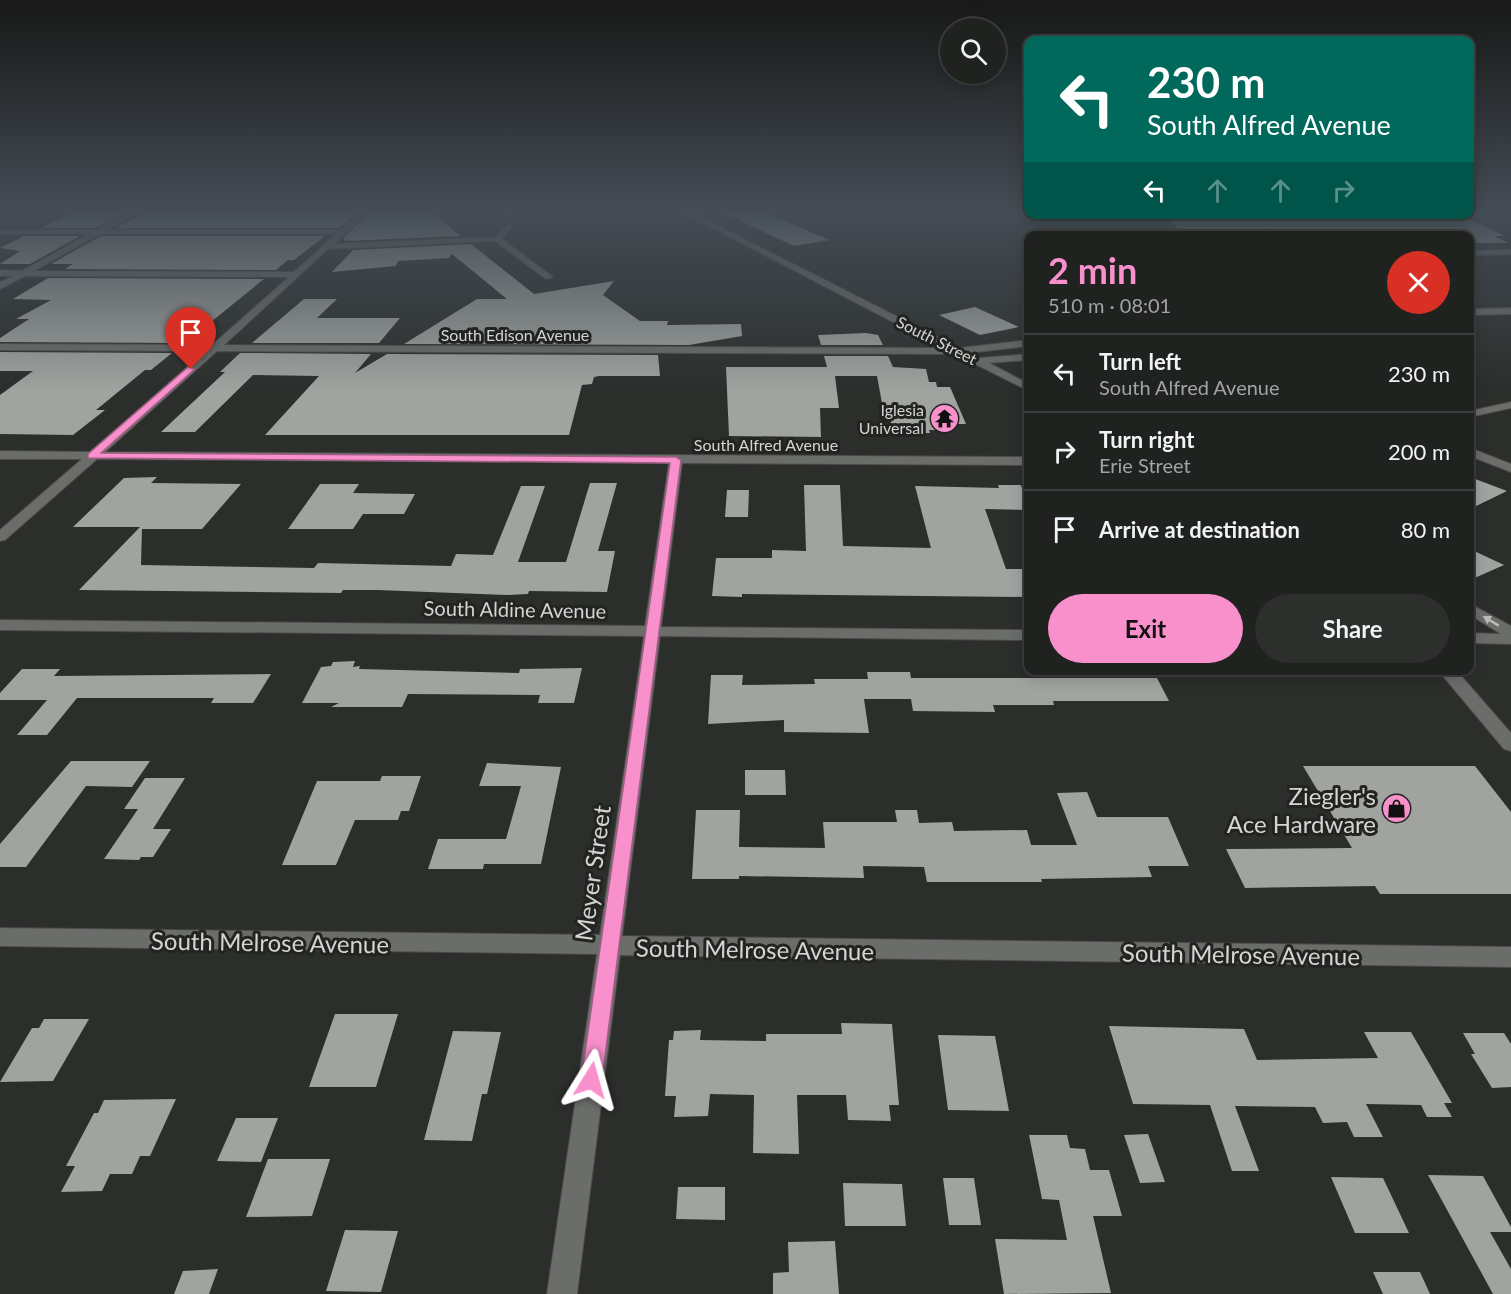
<!DOCTYPE html>
<meta charset="utf-8">
<style>
body{margin:0;font-family:Lato,sans-serif;background:#2d2f2d;color:#f1f3f6;height:100vh;display:flex;flex-direction:column;font-size:22px;white-space:nowrap}
*{box-sizing:border-box;margin:0}
p{font-size:20px;color:#a2a4a5}
.icon{flex:none;width:33px;height:33px;fill:none;stroke:currentColor;stroke-width:2;stroke-linecap:round;stroke-linejoin:round}
.map{position:relative;flex:1;overflow:hidden}
.panel{position:absolute;left:1024px;top:231px;width:450px;height:444px;display:flex;flex-direction:column;background:#202220;border-radius:12px;box-shadow:0 3px 15px #0003,0 0 0 2px #3d3f3e}
.panel>*{flex:none}
.top-card{position:absolute;left:1024px;top:36px;width:450px;height:183px;border-radius:12px;box-shadow:0 3px 15px #0003,0 0 0 2px #3d3f3e;background:#00695c;color:#fff;overflow:hidden}
.fabs{position:absolute;left:940px;top:18px;display:grid;gap:12px}
.fabs a{display:grid;place-items:center;width:66px;height:66px;border-radius:50%;background:#202220;box-shadow:0 3px 15px #0003,0 0 0 2px #3d3f3e;font-size:30px}
.pin{position:absolute;display:grid;place-items:center;width:51px;height:51px;color:#fff;margin:-62px -26px;border-radius:50% 50% 50% 0;rotate:-45deg;box-shadow:0 0 6px #0007}
.pin .icon{rotate:45deg}
.me{position:absolute;width:66px;margin:-33px;rotate:8deg;stroke-linejoin:round;filter:drop-shadow(0 0 4px #0008)}
.turn{display:flex;align-items:center;gap:21px;height:126px;padding:0 24px;font-size:27px}
.turn .icon{width:78px;height:78px;stroke-width:2.5}
.turn b{display:block;font-size:42px;line-height:51px}
.lanes{display:flex;align-items:center;height:57px;padding:0 24px;background:#0003;justify-content:center;gap:30px;direction:ltr}
.lanes .off{opacity:.35}
.round{display:grid;place-items:center;flex:none;width:63px;height:63px;border-radius:32px;background:#2d2f2d}
.overview{display:flex;align-items:center;justify-content:space-between;height:102px;padding:0 24px}
h1{font-size:36px;font-weight:700;line-height:45px;color:#f890cc}
.action{display:flex;gap:12px;margin-top:auto;padding:12px 24px}
.action a{flex:1;height:69px;border-radius:36px;background:#f890cc;color:#111;font-size:24px;font-weight:700;line-height:69px;text-align:center}
.action a+a{background:#2d2f2d;color:#f1f3f6}
ul{padding:0;list-style:none}
li{display:flex;align-items:center;gap:18px;height:78px;padding:0 24px;border-top:2px solid #3d3f3e}
li div{flex:1}
li b{display:block;font-size:22px}
li em{font-style:normal}
.map>svg:first-child{display:block}
.building{fill:#a0a39f}
.lines{fill:none;stroke-linecap:round;stroke-linejoin:round}
.minor-casing{stroke:#4a4b49;stroke-width:2}
.minor{fill:#6a6d69;fill-rule:evenodd}
.oneway{fill:#babbb8}
.route{fill:#f890cc;stroke:#a15e85;stroke-width:1.5}
.labels{text-anchor:middle;dominant-baseline:central;stroke-width:6;stroke-linejoin:round;paint-order:stroke}
.far-street-label{font-size:16px;fill:#d4d5d3;stroke:#222421}
.far-poi-label{font-size:16px;fill:#d4d5d3;stroke:#222421;text-anchor:end}
.street-label{font-size:20px;fill:#d4d5d3;stroke:#222421}
.near-poi-label{font-size:24px;fill:#d4d5d3;stroke:#222421;text-anchor:end}
.near-street-label{font-size:24px;fill:#d4d5d3;stroke:#222421}
</style>
<div class="map">
<svg width="1511" height="1294" viewBox="0 0 1511 1294">
<rect width="100%" height="100%" fill="#2b2e2b"/>
<g class="building">
<polygon points="240,211 359,211 340,228 116,228 141,214 236,214"/>
<polygon points="372,211 429,211 461,236 346,241 343,238"/>
<polygon points="727,211 764,211 829,240 794,246 726,214"/>
<polygon points="70,213 123,214 96,228 41,228"/>
<polygon points="1164,214 1458,214 1505,236 1494,236 1508,243 1470,243 1470,236 1185,236"/>
<polygon points="24,236 80,236 30,264 0,264 20,251 0,248"/>
<polygon points="101,236 325,236 294,260 288,260 276,270 65,269 73,264 51,264"/>
<polygon points="471,244 534,294 614,281 603,295 640,321 668,321 667,325 741,324 742,336 689,345 404,344 477,299 507,299 452,254 449,258 398,261 396,266 332,272 353,250"/>
<polygon points="48,278 264,279 185,343 0,342 0,338 29,319 16,319 51,300 13,299"/>
<polygon points="304,299 337,299 317,318 400,318 379,343 252,343"/>
<polygon points="975,307 1019,327 980,335 939,315"/>
<polygon points="866,333 878,335 883,345 821,345 818,335"/>
<polygon points="0,352 172,353 151,370 145,370 96,410 105,410 73,435 0,434 0,395 33,371 0,371"/>
<polygon points="240,353 371,354 355,373 387,354 658,355 660,376 599,376 594,377 592,384 582,385 569,435 265,435 319,376 253,375 195,432 161,432 225,372 220,372"/>
<polygon points="824,356 888,356 893,367 926,369 929,382 936,382 937,387 950,387 966,424 949,424 948,430 929,430 930,433 906,433 905,429 892,429 889,414 884,414 877,376 835,376 839,408 820,408 821,437 729,436 726,367 827,367"/>
<polygon points="157,477 151,483 241,484 202,529 142,529 141,565 314,568 318,563 451,566 456,554 493,555 521,486 545,486 518,562 566,562 590,483 617,483 598,551 615,551 607,592 529,591 528,594 506,595 377,590 343,590 341,593 79,590 140,527 73,527 124,478"/>
<polygon points="1470,477 1507,491 1470,509"/>
<polygon points="320,484 359,484 353,493 415,494 404,514 363,514 353,529 288,529"/>
<polygon points="804,485 840,485 843,546 931,548 915,486 999,488 998,485 1021,485 1029,510 985,509 1006,569 1029,569 1029,597 742,594 742,597 712,596 716,558 772,558 772,550 806,551"/>
<polygon points="727,490 749,490 748,517 725,517"/>
<polygon points="1470,549 1504,565 1470,580"/>
<polygon points="355,661 353,667 360,666 359,669 519,673 520,669 582,668 574,703 538,703 540,695 408,694 402,707 331,707 339,703 302,703 321,667 331,666 333,662"/>
<polygon points="22,669 60,669 54,676 271,674 253,703 211,703 214,698 77,698 47,735 17,735 47,700 0,700 0,693"/>
<polygon points="867,672 910,672 911,678 1157,678 1169,701 1053,701 1054,705 993,705 995,712 913,711 911,699 864,699 869,733 784,732 784,720 708,724 711,675 743,675 742,685 815,684 814,679 868,679"/>
<polygon points="71,761 150,761 132,787 86,786 26,867 0,867 0,844"/>
<polygon points="487,763 561,767 541,864 484,864 483,869 428,869 438,839 506,839 521,786 479,786"/>
<polygon points="1303,766 1475,766 1511,812 1511,894 1380,894 1375,886 1245,888 1226,849 1352,848"/>
<polygon points="745,770 785,770 786,795 745,795"/>
<polygon points="382,776 421,776 409,811 401,811 398,820 355,820 336,865 282,865 317,781 380,781"/>
<polygon points="145,778 185,778 153,829 171,829 153,857 141,857 139,860 104,859 138,809 124,809"/>
<polygon points="1087,792 1097,817 1168,817 1189,866 1148,866 1152,877 1041,879 1042,882 927,882 924,867 863,866 864,878 739,876 739,879 692,879 696,810 740,810 739,847 825,848 823,822 897,822 895,810 917,810 919,823 952,822 954,831 1027,830 1031,845 1077,845 1057,793"/>
<polygon points="335,1014 398,1014 376,1087 309,1087"/>
<polygon points="44,1019 89,1019 53,1081 0,1082 32,1028 39,1028"/>
<polygon points="841,1023 892,1024 899,1105 889,1105 891,1121 848,1120 846,1095 797,1095 799,1154 753,1153 754,1095 710,1094 708,1116 674,1117 676,1096 665,1096 669,1040 673,1040 674,1031 701,1030 700,1040 766,1041 766,1034 842,1034"/>
<polygon points="1109,1026 1244,1029 1257,1060 1378,1058 1364,1032 1411,1032 1452,1103 1444,1103 1452,1117 1427,1117 1421,1105 1366,1104 1383,1137 1354,1137 1347,1122 1323,1123 1315,1107 1235,1106 1259,1171 1232,1171 1210,1105 1133,1104"/>
<polygon points="453,1031 501,1032 487,1094 482,1094 472,1141 424,1140"/>
<polygon points="1463,1033 1504,1033 1511,1044 1511,1087 1492,1088 1471,1054 1475,1054"/>
<polygon points="938,1035 995,1036 1009,1111 948,1110"/>
<polygon points="176,1099 150,1156 140,1156 132,1174 110,1174 102,1191 61,1192 75,1166 66,1166 94,1113 98,1113 104,1100"/>
<polygon points="236,1118 278,1118 261,1162 217,1161"/>
<polygon points="1148,1134 1165,1182 1140,1183 1124,1135"/>
<polygon points="1029,1135 1067,1135 1070,1148 1085,1149 1090,1170 1109,1170 1122,1216 1093,1216 1111,1293 1004,1294 995,1239 1067,1240 1059,1200 1042,1199"/>
<polygon points="268,1159 330,1159 312,1216 246,1217"/>
<polygon points="1428,1175 1483,1176 1511,1227 1511,1232 1490,1232 1511,1269 1511,1294 1493,1294"/>
<polygon points="1331,1177 1383,1178 1409,1233 1355,1233"/>
<polygon points="943,1178 974,1178 981,1225 949,1225"/>
<polygon points="843,1183 902,1184 906,1226 845,1226"/>
<polygon points="678,1187 725,1187 725,1220 676,1219"/>
<polygon points="345,1230 398,1231 381,1292 326,1291"/>
<polygon points="835,1241 839,1294 773,1294 773,1273 789,1272 788,1242"/>
<polygon points="218,1269 209,1294 174,1294 183,1271"/>
<polygon points="1373,1272 1420,1272 1430,1294 1383,1294"/>
</g>
<g class="lines">
<defs>
<g id="minor">
<path d="M132,211H141L108,230H341L362,211H370L334,244L495,237L508,225L512,227L502,239L553,277L546,279L495,241L328,249L224,345L943,348L680,211H689L959,348L1029,340V346L968,353L979,358L1029,354V360L989,363L1029,384V391L955,354L217,351L105,452L1029,457V465L682,463L661,627L1029,630V640L660,636L622,936L1511,947V967L620,955L577,1294H547L597,954L0,946V928L600,935L644,636L0,630V620L645,626L669,463L97,459L5,540L0,541V530L82,459H0V451L90,452L206,351L0,350V344L212,345L289,277L25,276L0,289V282L13,276H0V270L22,271L89,234H0V230H97ZM100,234H336L294,272L34,271Z"/>
<polygon points="1511,250 1511,254 1470,255 1470,251"/>
<polygon points="1511,308 1511,314 1470,315 1470,309"/>
<polygon points="1511,402 1511,408 1470,417 1470,411"/>
<polygon points="1470,448 1511,464 1511,472 1470,456"/>
<polygon points="1470,604 1511,626 1511,644 1470,643 1470,633 1501,634 1470,615"/>
<polygon points="1438,670 1456,670 1511,733 1511,751 1504,749"/>
</g>
</defs>
<use href="#minor" class="minor-casing"/>
<use href="#minor" class="minor"/>
</g>
<defs><path id="oneway-solid" d="M-6-.8H1V-3.2L6.5 0L1 3.2V.8H-6Z" transform="scale(1.5)"/></defs>
<use class="oneway" href="#oneway-solid" transform="translate(1491 621) rotate(-149)"/>
<linearGradient id="sky" x2="0" y2="1"><stop stop-color="#181918"/><stop offset="0.54" stop-color="#444c55"/><stop offset="1" stop-color="#444c55" stop-opacity="0"/></linearGradient>
<rect width="1511" height="392" fill="url(#sky)"/>
<polygon class="route" points="188,367 195,369 101,453 676,457 681,460 602,1080 599,1087 591,1090 584,1087 581,1080 670,463 88,458 88,454"/>
<defs>
<symbol id="temple-disc" viewBox="-11 -11 22 22"><circle r="9.5" fill="#f890cc" stroke="#222421"/><path d="M0-6L5-2H3V0L6.5 2.5H4V6H1.5V3h-3V6H-4V2.5H-6.5L-3 0V-2H-5Z" fill="#111"/></symbol>
<symbol id="shop-disc" viewBox="-11 -11 22 22"><circle r="9.5" fill="#f890cc" stroke="#222421"/><path d="M-5-2.5h2.3a2.7 3.5 0 0 1 5.4 0H5L5.5 6h-11ZM-1.5-2.5h3a1.5 2.3 0 0 0-3 0Z" fill="#111"/></symbol>
</defs>
<g fill-rule="evenodd">
<use href="#temple-disc" x="928" y="402" width="33" height="33"/>
<use href="#shop-disc" x="1380" y="792" width="33" height="33"/>
</g>
<g class="labels">
<g class="far-street-label">
<text x="515" y="334">South Edison Avenue</text>
<text transform="translate(937 340) rotate(27)">South Street</text>
<text x="766" y="444">South Alfred Avenue</text>
</g>
<g class="far-poi-label">
<text x="924" y="409">Iglesia<tspan x="924" dy="18">Universal</tspan></text>
</g>
<g class="street-label">
<text transform="translate(515 609) rotate(1)">South Aldine Avenue</text>
</g>
<g class="near-poi-label">
<text x="1376" y="795">Ziegler's<tspan x="1376" dy="28">Ace Hardware</tspan></text>
</g>
<g class="near-street-label">
<text transform="translate(592 873) rotate(-82)">Meyer Street</text>
<text transform="translate(270 942) rotate(1)">South Melrose Avenue</text>
<text transform="translate(755 949) rotate(1)">South Melrose Avenue</text>
<text transform="translate(1241 954) rotate(1)">South Melrose Avenue</text>
</g>
</g>
</svg>
<div class="fabs">
<a><svg class="icon" aria-label="search" viewBox="0 0 24 24"><circle cx="10" cy="10" r="6"/><path d="M15 15l6 6"/></svg></a>
</div>
<div class="pin" style="left:191px;top:369px;background:#d93025"><svg class="icon" aria-label="arrive" viewBox="0 0 24 24"><path d="M6 21V4h12l-3 4 3 4H6"/></svg></div>
<svg class="me" style="left:591px;top:1080px" viewBox="-20 -20 40 40"><path d="M0-17L14 15 0 8-14 15z" fill="#f890cc" stroke="#fff" stroke-width="4"/></svg>
<div class="top-card">
<div class="turn"><svg class="icon" aria-label="left" viewBox="0 0 24 24"><path d="M17 20v-9H6M10 6l-5 5 5 5"/></svg><div><b>230 m</b>South Alfred Avenue</div></div>
<div class="lanes"><svg class="icon" aria-label="left" viewBox="0 0 24 24"><path d="M17 20v-9H6M10 6l-5 5 5 5"/></svg><svg class="icon off" aria-label="ahead" viewBox="0 0 24 24"><path d="M12 20V5M6 11l6-6 6 6"/></svg><svg class="icon off" aria-label="ahead" viewBox="0 0 24 24"><path d="M12 20V5M6 11l6-6 6 6"/></svg><svg class="icon off" aria-label="right" viewBox="0 0 24 24"><path d="M7 20v-9h11M14 6l5 5-5 5"/></svg></div>
</div>
<section class="panel">
<div class="overview"><div><h1>2 min</h1><p>510 m · 08:01</p></div><a class="round" style="background:#d93025;color:#fff"><svg class="icon" aria-label="close" viewBox="0 0 24 24"><path d="M6 6l12 12M18 6L6 18"/></svg></a></div>
<ul>
<li><svg class="icon" aria-label="left" viewBox="0 0 24 24"><path d="M17 20v-9H6M10 6l-5 5 5 5"/></svg><div><b>Turn left</b><p>South Alfred Avenue</p></div><em>230 m</em></li>
<li><svg class="icon" aria-label="right" viewBox="0 0 24 24"><path d="M7 20v-9h11M14 6l5 5-5 5"/></svg><div><b>Turn right</b><p>Erie Street</p></div><em>200 m</em></li>
<li><svg class="icon" aria-label="arrive" viewBox="0 0 24 24"><path d="M6 21V4h12l-3 4 3 4H6"/></svg><div><b>Arrive at destination</b></div><em>80 m</em></li>
</ul>
<div class="action"><a>Exit</a><a>Share</a></div>
</section>
</div>
